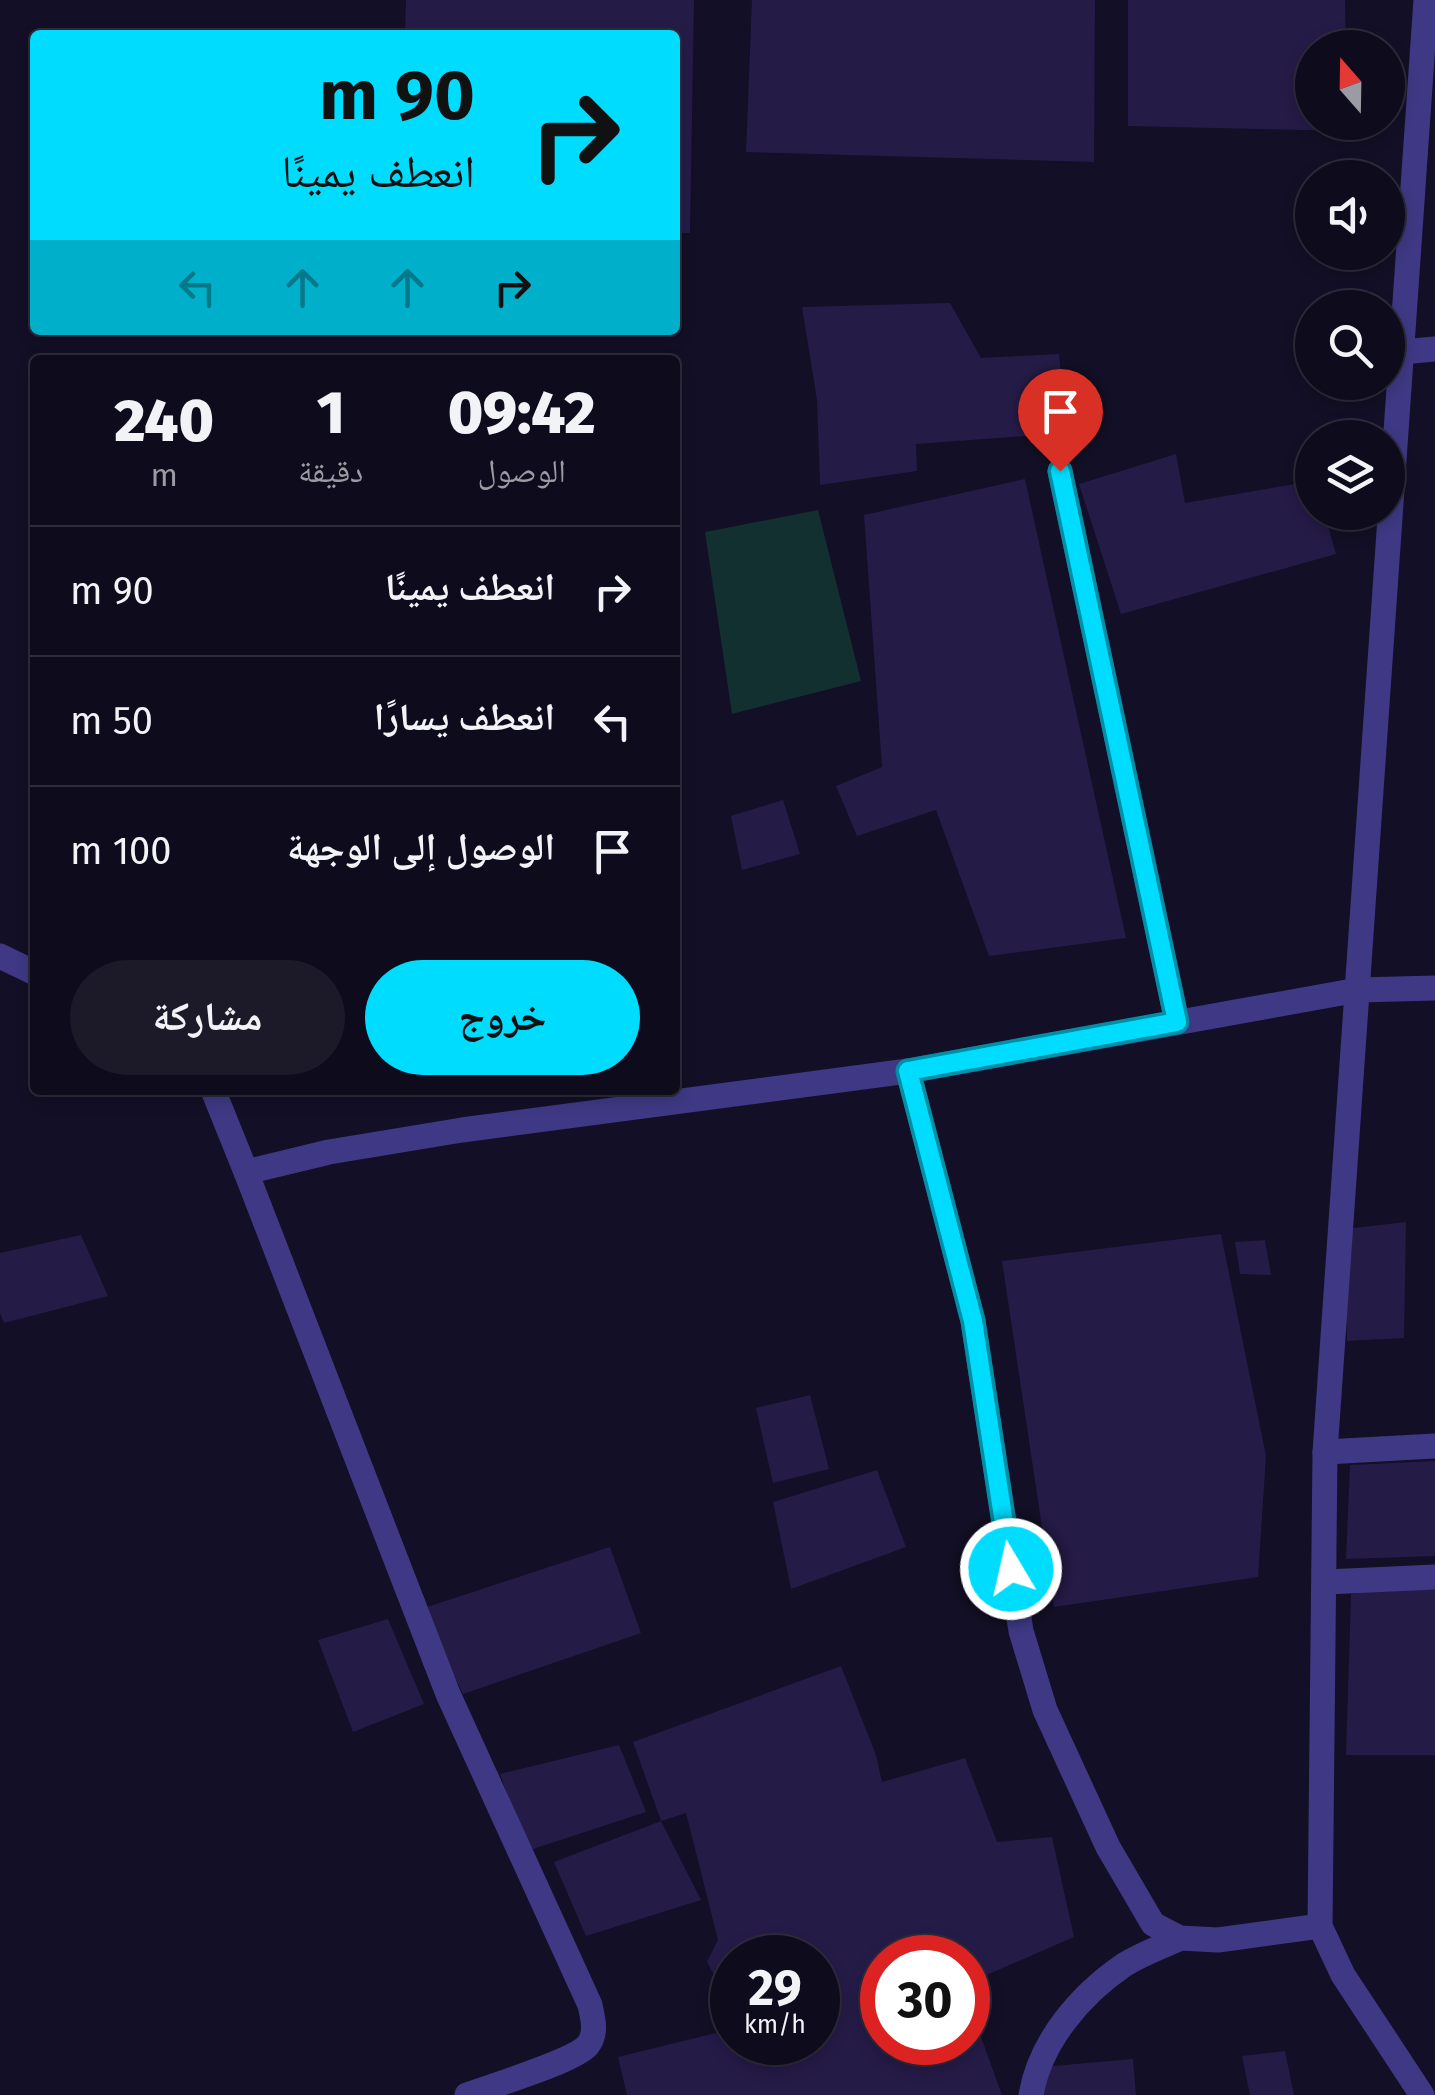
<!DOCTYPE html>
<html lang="ar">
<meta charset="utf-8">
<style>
body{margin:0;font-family:"Fira Sans","Noto Naskh Arabic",sans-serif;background:#1c1929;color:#f1f3f6;direction:rtl;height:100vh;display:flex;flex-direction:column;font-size:38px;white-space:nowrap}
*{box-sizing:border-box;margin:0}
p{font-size:32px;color:#9b9ba3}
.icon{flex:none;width:55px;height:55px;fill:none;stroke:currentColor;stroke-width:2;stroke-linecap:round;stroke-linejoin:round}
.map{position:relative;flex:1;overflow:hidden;direction:ltr}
.details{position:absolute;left:30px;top:355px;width:650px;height:740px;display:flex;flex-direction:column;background:#0e0b1c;border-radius:10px;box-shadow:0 5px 15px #0003,0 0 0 2px #2e2b3b;direction:rtl}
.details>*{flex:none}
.banner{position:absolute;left:30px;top:30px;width:650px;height:305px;border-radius:10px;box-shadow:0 5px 15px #0003,0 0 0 2px #2e2b3b;direction:rtl;background:#00dcfe;color:#111;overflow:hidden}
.needle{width:65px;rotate:340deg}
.buttons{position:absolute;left:1295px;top:30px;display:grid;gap:20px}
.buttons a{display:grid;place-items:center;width:110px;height:110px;border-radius:50%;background:#0e0b1c;box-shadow:0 5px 15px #0003,0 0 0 2px #2e2b3b;font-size:50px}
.speed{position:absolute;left:710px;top:1935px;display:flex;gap:20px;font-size:50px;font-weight:700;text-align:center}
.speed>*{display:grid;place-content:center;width:130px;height:130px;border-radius:50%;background:#0e0b1c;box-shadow:0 5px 15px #0003,0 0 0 2px #2e2b3b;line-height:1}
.speed small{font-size:25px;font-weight:400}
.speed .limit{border:15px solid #d22;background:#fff;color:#111}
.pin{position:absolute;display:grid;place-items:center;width:85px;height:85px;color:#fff;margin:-102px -42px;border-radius:50% 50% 50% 0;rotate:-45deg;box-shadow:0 0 10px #0007}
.pin .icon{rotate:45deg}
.me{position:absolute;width:110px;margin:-55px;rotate:351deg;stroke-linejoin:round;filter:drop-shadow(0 0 8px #0008)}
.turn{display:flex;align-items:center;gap:35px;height:210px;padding:0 40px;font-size:45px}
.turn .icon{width:130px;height:130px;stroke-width:2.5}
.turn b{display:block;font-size:70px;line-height:85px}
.lanes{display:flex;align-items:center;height:95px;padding:0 40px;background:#0003;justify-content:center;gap:50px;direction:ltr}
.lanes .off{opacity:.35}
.eta{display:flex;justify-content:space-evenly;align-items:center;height:170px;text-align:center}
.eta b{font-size:60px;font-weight:800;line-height:70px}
.action{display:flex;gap:20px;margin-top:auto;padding:20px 40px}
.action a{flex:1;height:115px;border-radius:60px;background:#00dcfe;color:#111;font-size:40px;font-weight:800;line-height:115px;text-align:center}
.action a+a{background:#1c1929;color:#f1f3f6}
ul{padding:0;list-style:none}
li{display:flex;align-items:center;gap:30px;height:130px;padding:0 40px;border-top:2px solid #2e2b3b}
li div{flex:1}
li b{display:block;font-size:38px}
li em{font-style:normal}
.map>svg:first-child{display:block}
.green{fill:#123030}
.building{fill:#251b47}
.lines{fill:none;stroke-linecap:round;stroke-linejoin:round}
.minor{stroke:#3f3985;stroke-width:25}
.route-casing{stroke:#008fa5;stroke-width:25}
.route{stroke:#00dcfe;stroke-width:18}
</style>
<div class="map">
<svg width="1435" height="2095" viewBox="0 0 1435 2095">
<rect width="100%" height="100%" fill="#130f26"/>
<polygon class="green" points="818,510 861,681 732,714 705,532"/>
<g class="building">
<polygon points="406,0 694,0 690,233 675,233 675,35 405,35"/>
<polygon points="752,0 1095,0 1094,162 746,152"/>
<polygon points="1128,0 1345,0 1346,48 1312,48 1312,122 1347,122 1347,131 1128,126"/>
<polygon points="950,303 981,358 1059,354 1066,433 916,444 917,471 820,485 817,400 802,307"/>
<polygon points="1176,454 1185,503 1312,481 1312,512 1324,512 1336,554 1121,614 1079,484"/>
<polygon points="1025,479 1126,938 989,956 936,810 857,836 836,786 882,767 864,515"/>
<polygon points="783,800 800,854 742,870 731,816"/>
<polygon points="1406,1222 1404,1338 1347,1341 1345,1229"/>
<polygon points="1221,1234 1266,1456 1258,1577 1054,1607 1002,1261"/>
<polygon points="81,1235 108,1296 4,1323 0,1313 0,1253"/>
<polygon points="1265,1240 1271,1275 1240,1274 1235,1242"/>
<polygon points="810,1395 829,1469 773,1483 756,1408"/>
<polygon points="1435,1461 1435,1556 1346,1559 1350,1465"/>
<polygon points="877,1470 906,1547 791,1589 773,1502"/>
<polygon points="610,1547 641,1633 463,1694 421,1609"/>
<polygon points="1415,1583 1435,1583 1435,1755 1346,1755 1351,1594"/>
<polygon points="388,1619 424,1704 353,1732 318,1640"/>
<polygon points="841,1666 876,1755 882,1782 965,1758 997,1842 1052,1837 1074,1937 968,1983 968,1958 882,1958 882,2042 968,2042 968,2001 1002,2095 627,2095 618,2057 732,2029 732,2042 818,2042 818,1958 732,1958 732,2008 707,1962 718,1940 686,1813 661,1821 633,1742"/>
<polygon points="619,1745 646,1812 527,1851 500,1774"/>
<polygon points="661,1821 701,1900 586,1936 554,1862"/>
<polygon points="1285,2051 1294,2095 1250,2095 1242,2056"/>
<polygon points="1133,2059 1136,2095 1042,2095 1041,2067"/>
</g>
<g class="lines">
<g class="minor">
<polyline points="1402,352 1435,349"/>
<polyline points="1060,471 1177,1022"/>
<polyline points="0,956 35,973"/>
<polyline points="908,1071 973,1321 1021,1631 1045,1710 1108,1847 1153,1924 1180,1938 1218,1940 1320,1926"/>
<polyline points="213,1090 246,1172 329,1152 462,1130 908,1071 1358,990 1435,988"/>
<path d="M246,1172L448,1694L590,2005C593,2019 597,2033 588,2045C575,2061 491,2086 467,2095"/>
<polyline points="1325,1452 1435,1446"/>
<polyline points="1326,1582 1435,1577"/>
<path d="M1031,2095C1040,2042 1080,1995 1124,1965C1141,1954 1162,1947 1180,1938"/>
<polyline points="1422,2095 1343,1975 1320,1926 1325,1452 1426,0"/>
</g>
</g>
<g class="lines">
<defs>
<polyline id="route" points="1011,1569 973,1321 908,1071 1177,1022 1060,471"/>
</defs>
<use href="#route" class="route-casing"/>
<use href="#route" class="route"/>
</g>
</svg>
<div class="buttons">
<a><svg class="needle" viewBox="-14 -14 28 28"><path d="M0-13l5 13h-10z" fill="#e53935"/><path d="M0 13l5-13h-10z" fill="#9b9ba3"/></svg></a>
<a><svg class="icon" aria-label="sound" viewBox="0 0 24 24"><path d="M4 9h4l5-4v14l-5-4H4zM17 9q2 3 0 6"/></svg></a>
<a><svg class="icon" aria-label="search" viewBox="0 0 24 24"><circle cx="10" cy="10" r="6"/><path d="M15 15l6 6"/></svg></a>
<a><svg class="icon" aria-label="layers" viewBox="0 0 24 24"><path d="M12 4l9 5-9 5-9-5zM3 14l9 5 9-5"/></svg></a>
</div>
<div class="speed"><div>29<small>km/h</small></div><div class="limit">30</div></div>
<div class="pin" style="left:1060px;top:471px;background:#d93025"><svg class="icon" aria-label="arrive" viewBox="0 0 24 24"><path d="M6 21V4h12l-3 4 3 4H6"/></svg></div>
<svg class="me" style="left:1011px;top:1569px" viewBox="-20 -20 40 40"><circle r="17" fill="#00dcfe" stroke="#fff" stroke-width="3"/><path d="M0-11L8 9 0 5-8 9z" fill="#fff"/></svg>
<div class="banner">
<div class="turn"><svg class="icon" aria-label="right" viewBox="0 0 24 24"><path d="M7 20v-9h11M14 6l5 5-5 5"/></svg><div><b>90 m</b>انعطف يمينًا</div></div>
<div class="lanes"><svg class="icon off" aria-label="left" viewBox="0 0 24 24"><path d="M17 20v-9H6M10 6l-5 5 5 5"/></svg><svg class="icon off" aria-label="ahead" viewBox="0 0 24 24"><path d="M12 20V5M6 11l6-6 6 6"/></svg><svg class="icon off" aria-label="ahead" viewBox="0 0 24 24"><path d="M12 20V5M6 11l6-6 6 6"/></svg><svg class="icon" aria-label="right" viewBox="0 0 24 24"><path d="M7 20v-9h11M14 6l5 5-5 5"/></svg></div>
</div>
<section class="details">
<div class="eta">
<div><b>09:42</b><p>الوصول</p></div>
<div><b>1</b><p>دقيقة</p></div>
<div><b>240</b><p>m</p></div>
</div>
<ul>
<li><svg class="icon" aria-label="right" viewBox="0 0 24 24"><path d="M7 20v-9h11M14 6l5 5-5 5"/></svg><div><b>انعطف يمينًا</b></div><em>90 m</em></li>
<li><svg class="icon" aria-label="left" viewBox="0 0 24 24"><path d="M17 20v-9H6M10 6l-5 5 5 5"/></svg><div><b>انعطف يسارًا</b></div><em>50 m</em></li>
<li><svg class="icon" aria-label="arrive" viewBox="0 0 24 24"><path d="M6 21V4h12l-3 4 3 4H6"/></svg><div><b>الوصول إلى الوجهة</b></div><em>100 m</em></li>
</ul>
<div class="action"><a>خروج</a><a>مشاركة</a></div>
</section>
</div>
